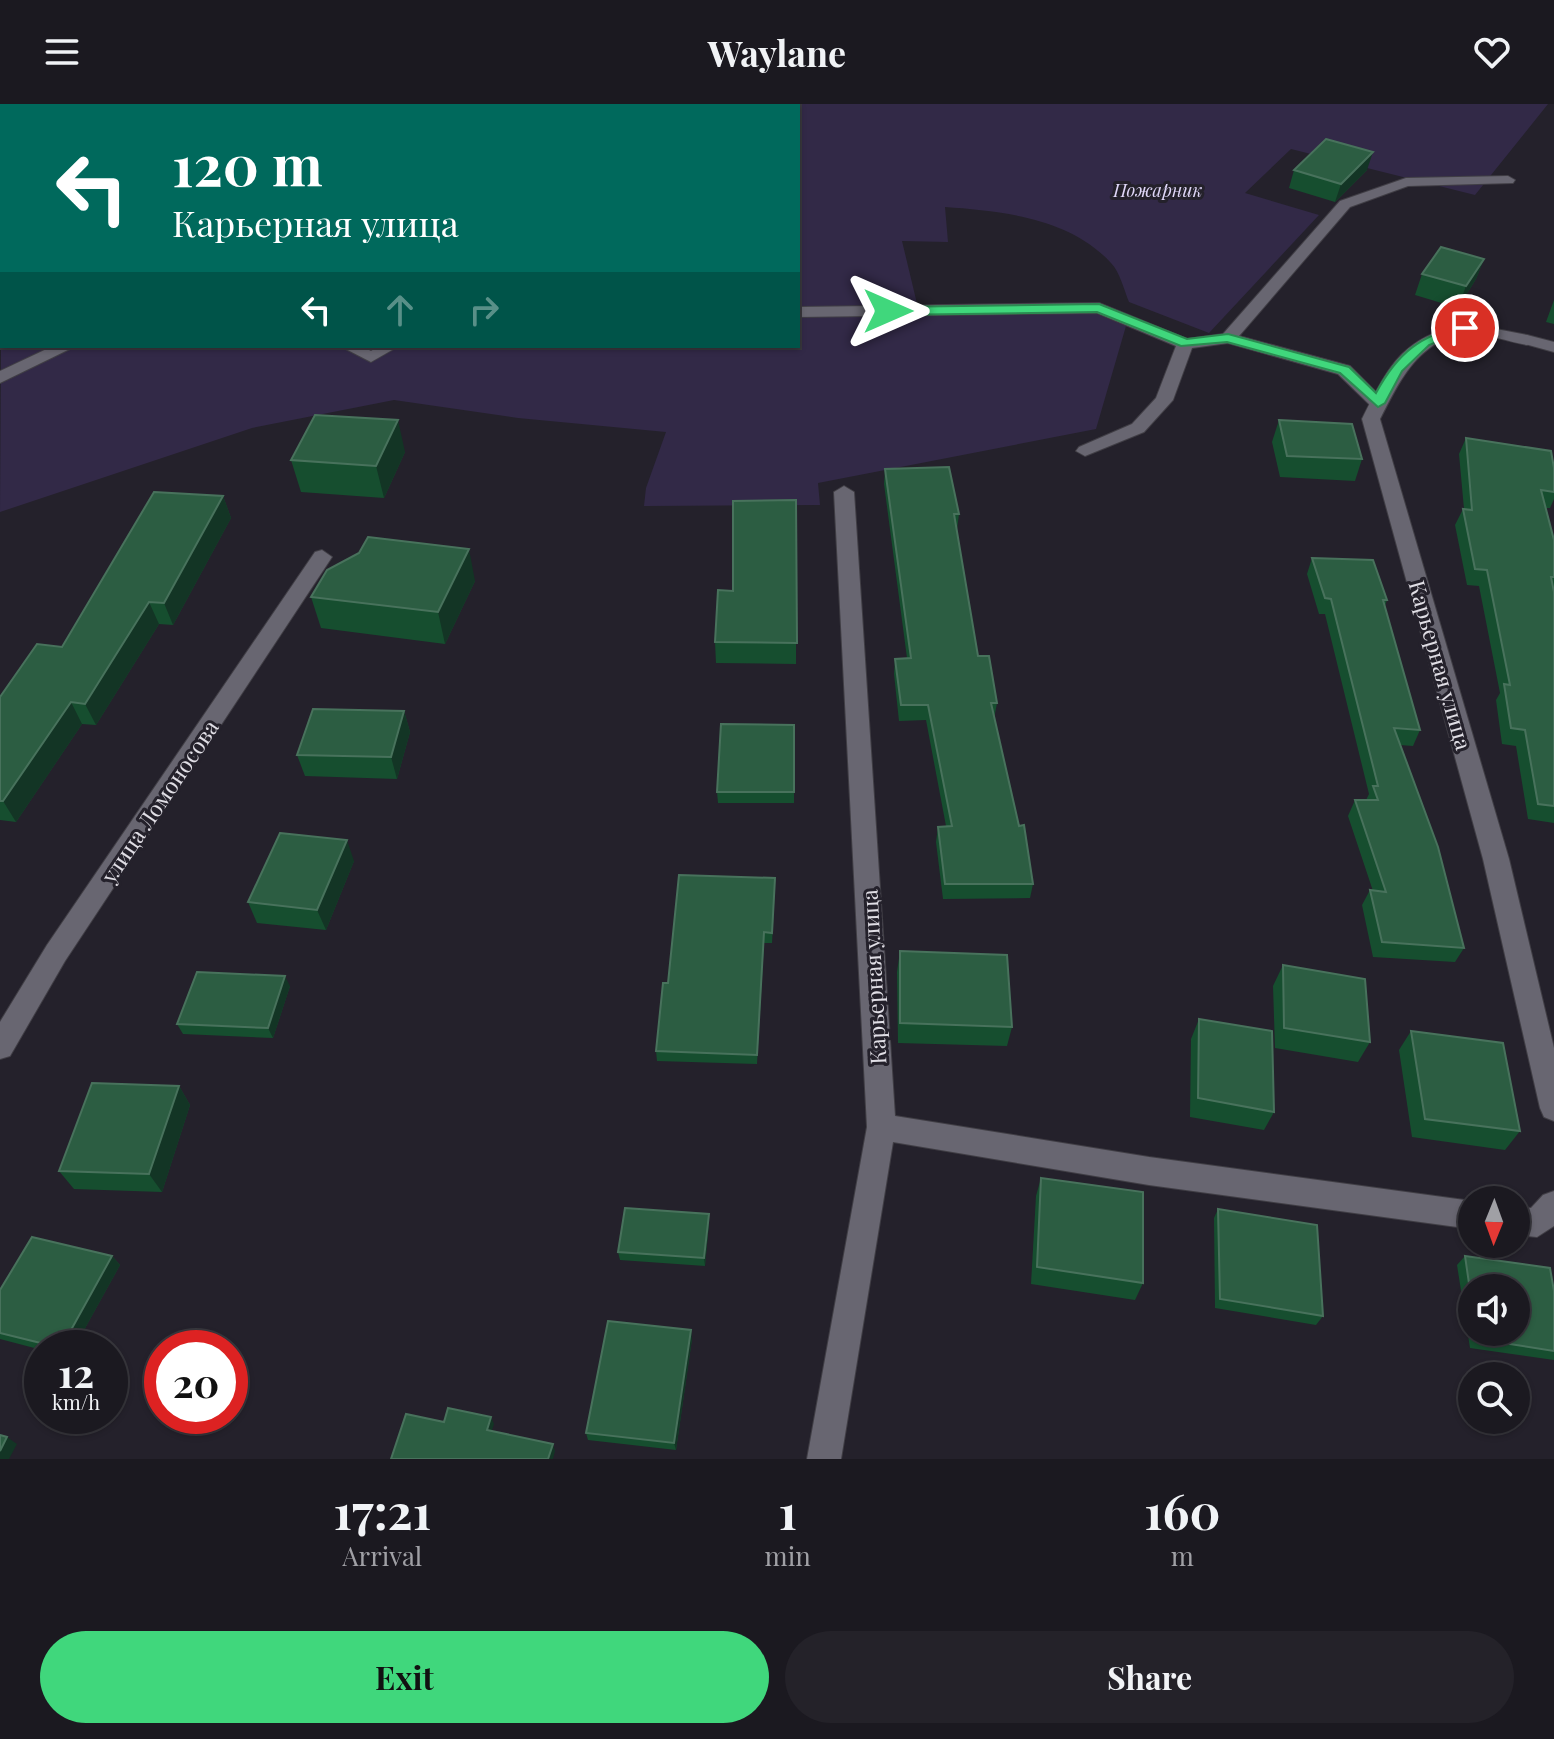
<!DOCTYPE html>
<meta charset="utf-8">
<style>
body{margin:0;font-family:"Playfair Display",serif;background:#242229;color:#f1f3f6;height:100vh;display:flex;flex-direction:column;font-size:30px;white-space:nowrap}
*{box-sizing:border-box;margin:0}
p{font-size:26px;color:#a0a0a5}
.icon{flex:none;width:44px;height:44px;fill:none;stroke:currentColor;stroke-width:2;stroke-linecap:round;stroke-linejoin:round}
.map{position:relative;height:1355px;overflow:hidden}
.details{display:flex;flex-direction:column;background:#1b1920;flex:1}
.details>*{flex:none}
.guide{position:absolute;left:0px;top:0px;width:800px;height:244px;box-shadow:0 2px 6px #0004,0 0 0 2px #39383e;background:#00695c;color:#fff;overflow:hidden}
.needle{width:52px;rotate:181deg}
.buttons{position:absolute;left:1458px;top:1082px;display:grid;gap:16px}
.buttons a{display:grid;place-items:center;width:72px;height:72px;border-radius:50%;background:#1b1920;box-shadow:0 2px 6px #0004,0 0 0 2px #39383e;font-size:40px}
.speed{position:absolute;left:24px;top:1226px;display:flex;gap:16px;font-size:40px;font-weight:700;text-align:center}
.speed>*{display:grid;place-content:center;width:104px;height:104px;border-radius:50%;background:#1b1920;box-shadow:0 2px 6px #0004,0 0 0 2px #39383e;line-height:1}
.speed small{font-size:20px;font-weight:400}
.speed .limit{border:12px solid #d22;background:#fff;color:#111}
.pin{position:absolute;display:grid;place-items:center;width:68px;height:68px;color:#fff;margin:-34px;border:4px solid #fff;border-radius:50%;box-shadow:0 2px 8px #0007}
.me{position:absolute;width:88px;margin:-44px;rotate:90deg;stroke-linejoin:round;filter:drop-shadow(0 0 6px #0008)}
.turn{display:flex;align-items:center;gap:28px;height:168px;padding:0 40px;font-size:36px}
.turn .icon{width:104px;height:104px;stroke-width:2.5}
.turn b{display:block;font-size:56px;line-height:68px}
.lanes{display:flex;align-items:center;height:76px;padding:0 40px;background:#0003;justify-content:center;gap:40px;direction:ltr}
.lanes .off{opacity:.35}
.eta{display:flex;justify-content:space-evenly;align-items:center;height:136px;text-align:center}
.eta b{font-size:48px;font-weight:700;line-height:56px}
.button{display:flex;gap:16px;margin-top:auto;padding:16px 40px}
.button a{flex:1;height:92px;border-radius:48px;background:#40d77c;color:#111;font-size:32px;font-weight:700;line-height:92px;text-align:center}
.button a+a{background:#242229;color:#f1f3f6}
header{display:flex;justify-content:space-between;align-items:center;height:104px;padding:0 40px;background:#1b1920;font-size:36px;font-weight:700}
.map>svg:first-child{display:block}
.green{fill:#322947}
.lines{fill:none;stroke-linecap:round;stroke-linejoin:round}
.lane-casing{stroke:#403e45;stroke-width:2}
.street-casing{stroke:#403e45;stroke-width:2}
.lane{fill:#686671;fill-rule:evenodd}
.street{fill:#686671;fill-rule:evenodd}
.wall{fill:#164e2f;fill-rule:evenodd}
.shaded-wall{fill:#133525}
.building{fill:#2c5d42;stroke:#48725c;stroke-width:2}
.route{fill:#40d77c;stroke:#2a8c51;stroke-width:2}
.labels{text-anchor:middle;dominant-baseline:central;stroke-width:6;stroke-linejoin:round;paint-order:stroke}
.far-park-label{font-size:18px;font-style:italic;fill:#dfd6f7;stroke:#24212b}
.street-label{font-size:22px;fill:#e0dee5;stroke:#24212b}
</style>
<header><svg class="icon" aria-label="menu" viewBox="0 0 24 24"><path d="M4 6h16M4 12h16M4 18h16"/></svg>Waylane<svg class="icon" aria-label="heart" viewBox="0 0 24 24"><path d="M12 20l-8-8c-3-5 5-10 8-4 3-6 11-1 8 4z"/></svg></header>
<div class="map">
<svg width="1554" height="1355" viewBox="0 0 1554 1355">
<rect width="100%" height="100%" fill="#24212b"/>
<path class="green" d="M68,0H1548L1475,91L1291,45L1245,89L1319,111L1209,229L1129,198C1124,186 1120,168 1111,159C1070,114 1002,107 945,103L948,138L902,137L919,208L1097,210L1126,222L1096,325L818,379L820,401L644,402L646,384L666,328L518,314L394,296L252,324L0,408L2,81V242H798V2H63Z"/>
<g class="lines">
<defs>
<g id="lane">
<polygon points="1508,72 1515,76 1513,79 1408,82 1350,103 1239,232 1350,262 1387,299 1378,304 1372,303 1338,270 1228,239 1192,244 1173,296 1144,328 1085,352 1076,347 1079,343 1132,320 1156,294 1176,242 1097,209 798,213 798,203 1099,199 1187,235 1223,230 1340,97 1406,74"/>
<polygon points="1527,231 1554,238 1554,248 1521,239 1521,233"/>
<polygon points="340,242 361,242 371,247 379,242 399,242 371,258"/>
</g>
<g id="street">
<polygon points="519,0 536,0 518,2"/>
<path d="M1465,219L1527,231L1536,236L1527,241C1509,238 1483,228 1465,230C1418,236 1399,278 1380,315L1509,755L1554,944V1017L1544,1013L1540,1004L1483,755L1362,315C1390,260 1401,235 1465,219Z"/>
<polygon points="53,242 76,242 0,279 0,267"/>
<polygon points="844,382 854,388 895,1012 1149,1053 1472,1097 1472,1125 1149,1081 893,1038 841,1355 807,1355 867,1023 834,388"/>
<polygon points="322,446 332,453 65,857 10,952 0,955 0,918 47,841 315,448"/>
<polygon points="1554,1087 1554,1122 1537,1133 1516,1131 1516,1103 1531,1104 1543,1091"/>
</g>
</defs>
<use href="#lane" class="lane-casing"/>
<use href="#street" class="street-casing"/>
<use href="#lane" class="lane"/>
<use href="#street" class="street"/>
</g>
<g class="wall">
<polygon points="1294,66 1367,66 1335,98 1289,84"/>
<polygon points="1484,155 1476,175 1458,204 1415,191 1422,170"/>
<polygon points="1554,196 1554,220 1546,218"/>
<polygon points="1279,316 1362,355 1355,377 1280,373 1272,338"/>
<polygon points="1466,334 1554,364 1554,395 1550,404 1546,404 1554,436 1554,719 1528,715 1516,642 1502,640 1496,596 1500,589 1479,482 1467,481 1455,421 1463,405 1464,405 1459,350"/>
<polygon points="405,348 384,394 301,388 291,356"/>
<polygon points="885,365 959,410 957,426 978,552 997,599 994,615 1033,780 1030,794 943,795 936,738 938,723 946,722 926,616 899,617 894,570 895,555 907,554 884,380"/>
<polygon points="223,392 231,414 173,521 159,520 96,621 82,620 16,718 0,716 0,593 62,543"/>
<polygon points="796,396 796,560 716,559 715,538 733,487"/>
<polygon points="359,449 475,477 445,540 321,524 311,493"/>
<polygon points="1312,454 1387,496 1385,502 1420,626 1413,642 1400,641 1464,844 1455,858 1373,853 1362,801 1370,786 1373,787 1348,712 1355,696 1366,696 1369,690 1325,510 1319,510 1307,470"/>
<polygon points="404,607 410,628 397,675 305,672 297,651"/>
<polygon points="794,621 794,699 718,699 717,688"/>
<polygon points="354,757 326,826 257,819 248,798"/>
<polygon points="775,784 772,839 764,839 757,960 657,957 656,947 668,879"/>
<polygon points="900,847 1012,923 1007,942 898,939 897,868"/>
<polygon points="1283,861 1370,938 1358,958 1275,944 1273,882"/>
<polygon points="290,882 273,934 183,930 177,920"/>
<polygon points="1199,915 1274,1008 1264,1026 1190,1013 1191,935"/>
<polygon points="1411,927 1520,1027 1505,1046 1412,1033 1399,946"/>
<polygon points="179,982 190,1001 162,1088 74,1085 59,1067"/>
<polygon points="1041,1074 1143,1179 1135,1196 1031,1180 1036,1092"/>
<polygon points="1218,1105 1323,1212 1316,1221 1215,1204 1214,1114"/>
<polygon points="709,1110 709,1119 705,1162 620,1156 618,1148"/>
<polygon points="112,1152 120,1161 74,1244 42,1244 42,1246 0,1235 0,1186"/>
<path d="M1465,1152L1554,1187V1256L1470,1244L1457,1161ZM1472,1184L1516,1228H1472Z"/>
<polygon points="692,1235 676,1346 588,1336 586,1329"/>
</g>
<g class="shaded-wall">
<polygon points="0,0 32,0 28,2 2,2 2,13 0,14"/>
<polygon points="1373,48 1367,66 1335,98 1341,80"/>
<polygon points="1484,155 1476,175 1458,204 1466,182"/>
<polygon points="398,316 405,348 384,394 376,362"/>
<polygon points="223,392 231,414 173,521 164,499"/>
<polygon points="469,445 475,477 445,540 438,508"/>
<polygon points="149,498 159,520 96,621 85,600"/>
<polygon points="71,598 82,620 16,718 3,697"/>
<polygon points="404,607 410,628 397,675 391,653"/>
<polygon points="347,736 354,757 326,826 317,806"/>
<polygon points="285,872 290,882 273,934 268,924"/>
<polygon points="179,982 190,1001 162,1088 149,1070"/>
<polygon points="709,1110 709,1119 705,1162 704,1154"/>
<polygon points="112,1152 120,1161 74,1244 61,1244"/>
<polygon points="691,1226 692,1235 676,1346 674,1339"/>
<polygon points="491,1313 494,1320 490,1333 487,1326"/>
<polygon points="7,1333 17,1340 9,1355 0,1355 0,1347"/>
<polygon points="553,1340 555,1347 553,1355 548,1355"/>
</g>
<g class="building">
<polygon points="1326,35 1373,48 1341,80 1294,66"/>
<polygon points="1441,143 1484,155 1466,182 1422,170"/>
<polygon points="315,311 398,316 376,362 291,356"/>
<polygon points="1279,316 1352,320 1362,355 1287,352"/>
<polygon points="1466,334 1551,347 1554,364 1554,388 1541,386 1554,436 1554,473 1551,473 1554,488 1554,702 1538,700 1525,626 1511,624 1504,580 1510,581 1487,466 1475,465 1463,405 1472,406"/>
<polygon points="949,363 959,410 954,410 978,552 989,552 997,599 991,599 1019,722 1024,721 1033,780 945,780 938,723 952,722 928,601 901,601 895,555 911,554 885,365"/>
<polygon points="154,388 223,392 164,499 149,498 85,600 71,598 3,697 0,697 0,593 37,540 62,543"/>
<polygon points="796,396 797,539 715,538 718,486 733,487 733,397"/>
<polygon points="368,433 469,445 438,508 311,493 327,466 359,449"/>
<polygon points="1312,454 1373,456 1387,496 1383,496 1420,626 1394,624 1438,743 1464,844 1382,838 1370,786 1386,788 1355,696 1378,696 1373,682 1378,682 1331,495 1325,494"/>
<polygon points="313,605 404,607 391,653 297,651"/>
<polygon points="721,620 794,621 794,688 717,688"/>
<polygon points="280,729 347,736 317,806 248,798"/>
<polygon points="679,771 775,774 772,829 764,828 757,951 656,947 663,879 668,879"/>
<polygon points="900,847 1007,851 1012,923 900,919"/>
<polygon points="1283,861 1365,875 1370,938 1284,924"/>
<polygon points="197,868 285,872 268,924 177,920"/>
<polygon points="1199,915 1272,927 1274,1008 1198,994"/>
<polygon points="1411,927 1503,939 1520,1027 1425,1015"/>
<polygon points="92,979 179,982 149,1070 59,1067"/>
<polygon points="1041,1074 1143,1088 1143,1179 1037,1163"/>
<polygon points="625,1104 709,1110 704,1154 618,1148"/>
<polygon points="1218,1105 1317,1121 1323,1212 1220,1195"/>
<polygon points="32,1133 112,1152 61,1244 0,1229 0,1186"/>
<polygon points="1465,1152 1550,1164 1554,1187 1554,1247 1478,1235 1476,1228 1516,1228 1516,1184 1472,1184 1472,1200"/>
<polygon points="608,1217 691,1226 674,1339 586,1329"/>
<polygon points="448,1304 491,1313 487,1326 553,1340 548,1355 391,1355 406,1310 444,1318"/>
<polygon points="0,1331 7,1333 0,1347"/>
</g>
<path class="route" d="M1099,200L1187,235L1228,230L1349,263L1376,289C1398,248 1420,232 1465,220L1471,224L1429,241L1402,267L1385,299L1378,303L1340,269L1227,238L1181,242L1097,208L888,211L882,207L888,203Z"/>
<g class="labels">
<g class="far-park-label">
<text x="1158" y="86">Пожарник</text>
</g>
<g class="street-label">
<text transform="translate(1441 561) rotate(74)">Карьерная улица</text>
<text transform="translate(159 697) rotate(-56)">улица Ломоносова</text>
<text transform="translate(873 873) rotate(-93)">Карьерная улица</text>
</g>
</g>
</svg>
<div class="buttons">
<a><svg class="needle" viewBox="-14 -14 28 28"><path d="M0-13l5 13h-10z" fill="#e53935"/><path d="M0 13l5-13h-10z" fill="#a0a0a5"/></svg></a>
<a><svg class="icon" aria-label="sound" viewBox="0 0 24 24"><path d="M4 9h4l5-4v14l-5-4H4zM17 9q2 3 0 6"/></svg></a>
<a><svg class="icon" aria-label="search" viewBox="0 0 24 24"><circle cx="10" cy="10" r="6"/><path d="M15 15l6 6"/></svg></a>
</div>
<div class="speed"><div>12<small>km/h</small></div><div class="limit">20</div></div>
<div class="pin" style="left:1465px;top:224px;background:#d93025"><svg class="icon" aria-label="arrive" viewBox="0 0 24 24"><path d="M6 21V4h12l-3 4 3 4H6"/></svg></div>
<svg class="me" style="left:888px;top:207px" viewBox="-20 -20 40 40"><path d="M0-17L14 15 0 8-14 15z" fill="#40d77c" stroke="#fff" stroke-width="4"/></svg>
<div class="guide">
<div class="turn"><svg class="icon" aria-label="left" viewBox="0 0 24 24"><path d="M17 20v-9H6M10 6l-5 5 5 5"/></svg><div><b>120 m</b>Карьерная улица</div></div>
<div class="lanes"><svg class="icon" aria-label="left" viewBox="0 0 24 24"><path d="M17 20v-9H6M10 6l-5 5 5 5"/></svg><svg class="icon off" aria-label="ahead" viewBox="0 0 24 24"><path d="M12 20V5M6 11l6-6 6 6"/></svg><svg class="icon off" aria-label="right" viewBox="0 0 24 24"><path d="M7 20v-9h11M14 6l5 5-5 5"/></svg></div>
</div>
</div>
<section class="details">
<div class="eta">
<div><b>17:21</b><p>Arrival</p></div>
<div><b>1</b><p>min</p></div>
<div><b>160</b><p>m</p></div>
</div>
<div class="button"><a>Exit</a><a>Share</a></div>
</section>
